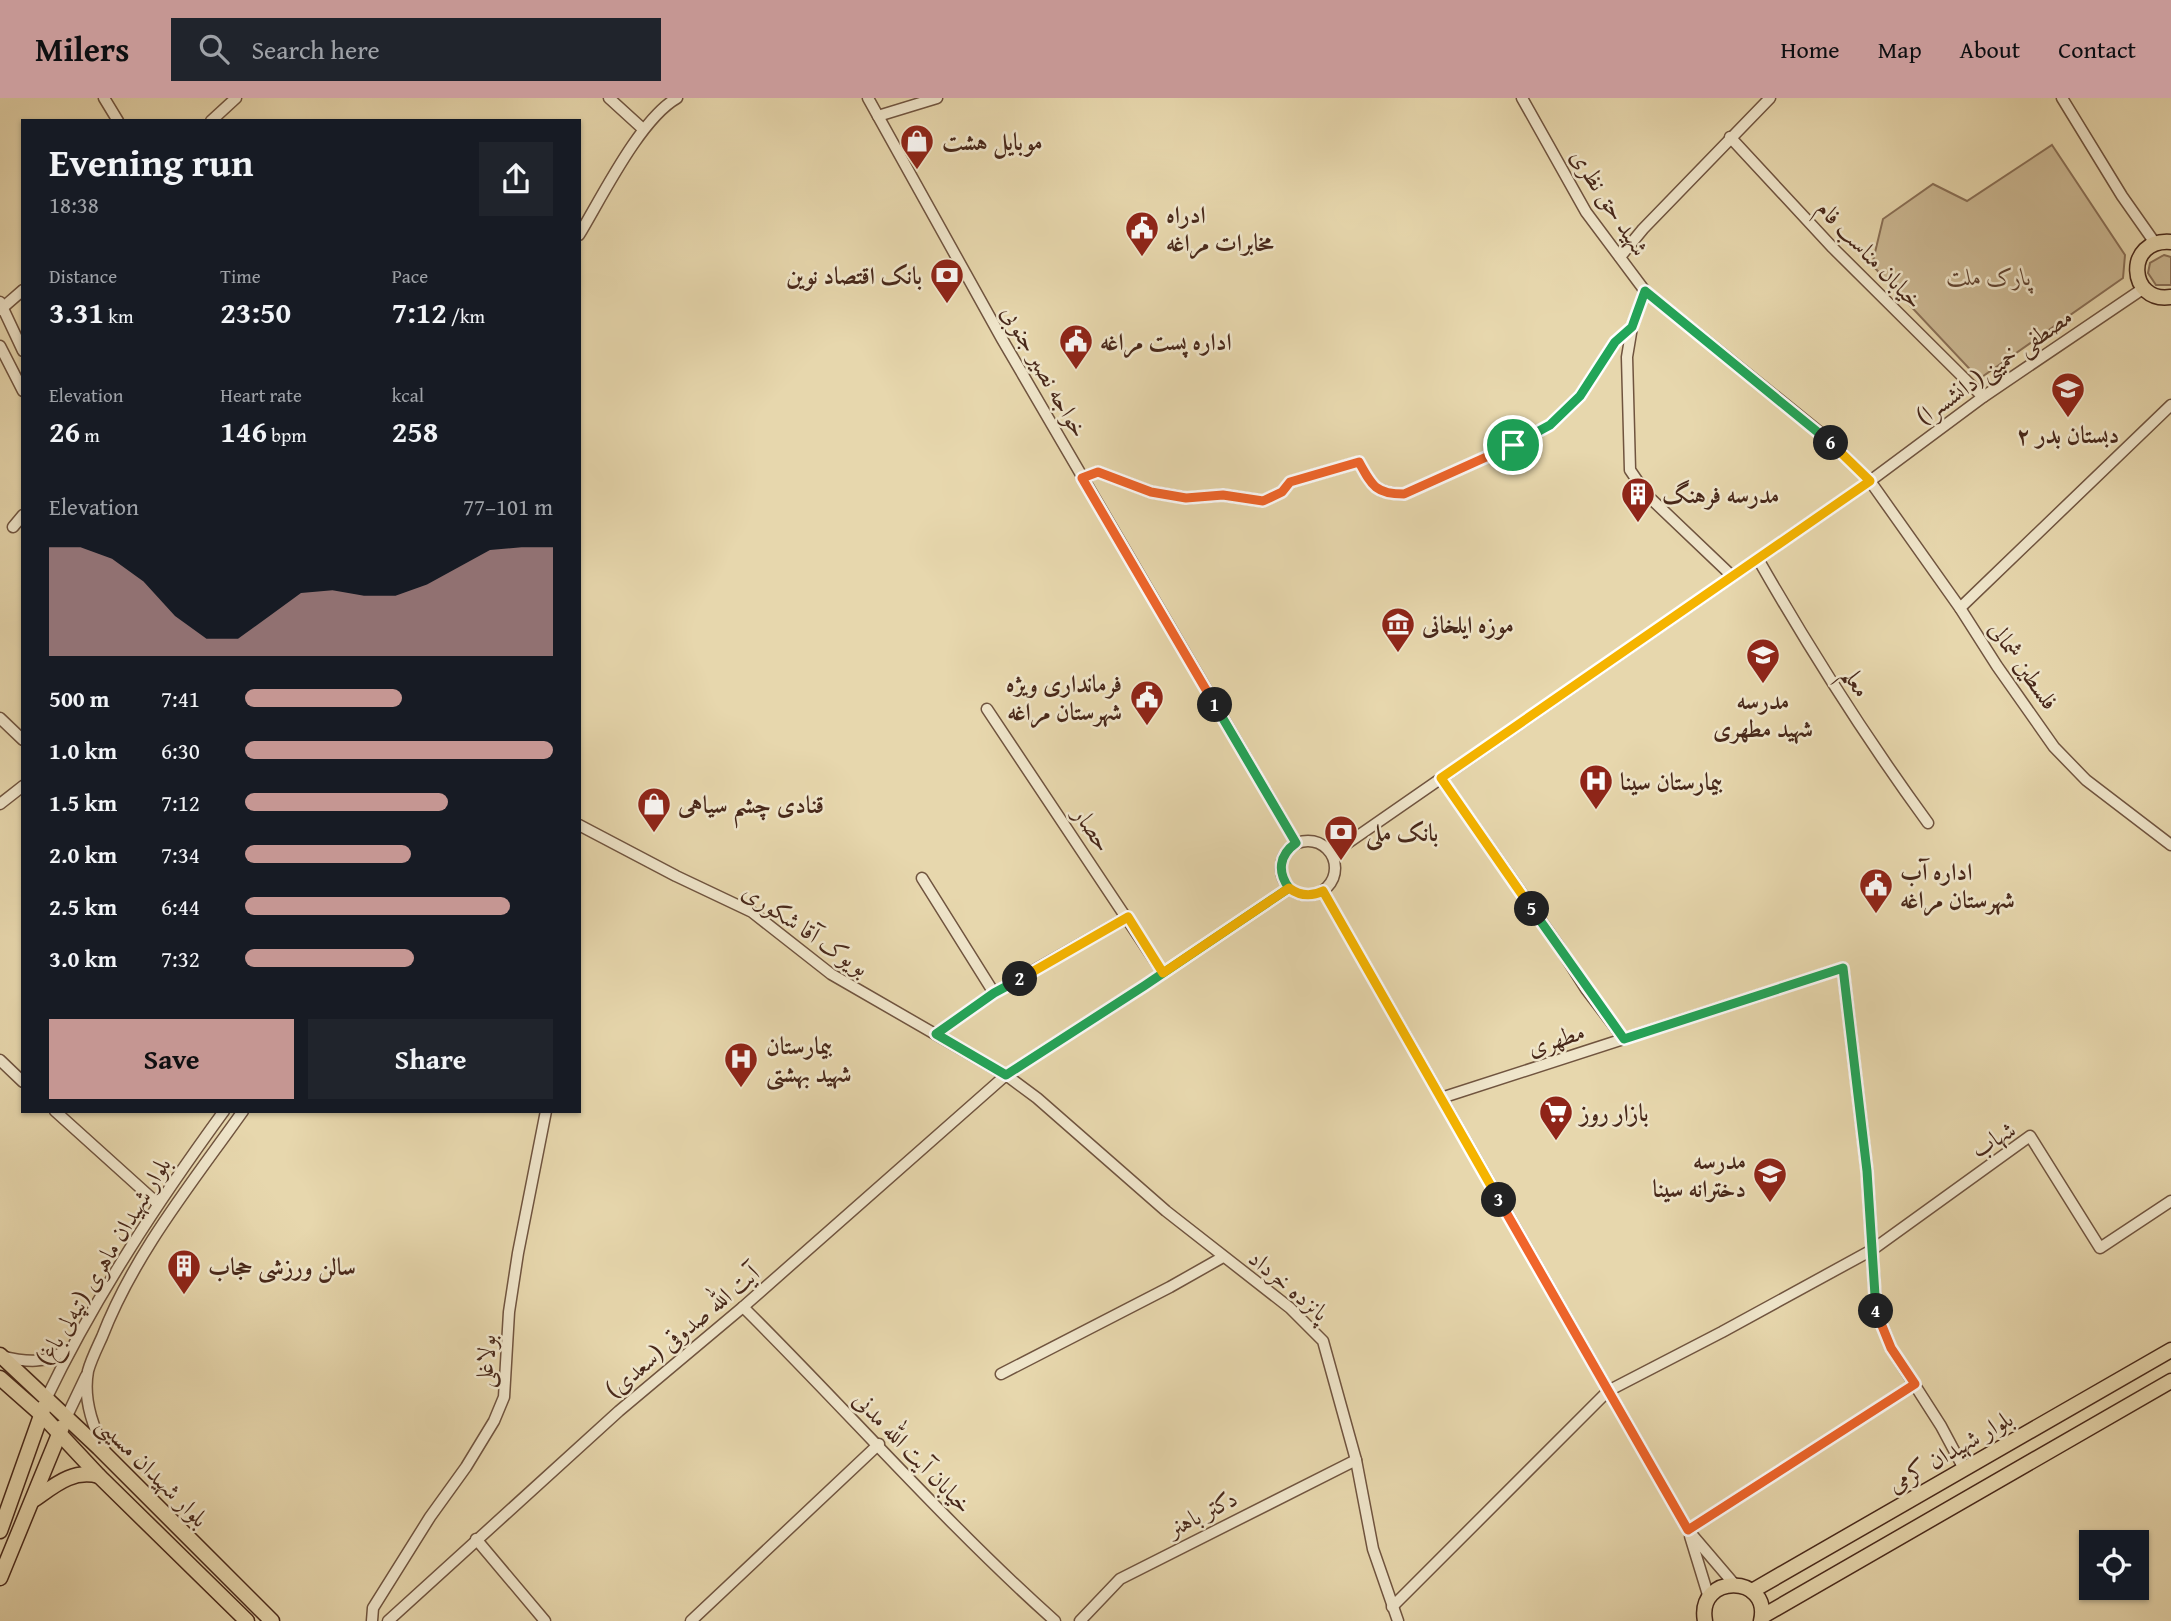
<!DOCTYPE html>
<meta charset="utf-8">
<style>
:root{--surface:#171b24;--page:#20242c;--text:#f1f3f6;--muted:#9ea1a6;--accent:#c59692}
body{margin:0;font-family:"Gentium Book Plus",Amiri,serif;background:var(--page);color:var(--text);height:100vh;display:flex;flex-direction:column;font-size:26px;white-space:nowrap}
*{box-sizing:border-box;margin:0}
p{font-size:23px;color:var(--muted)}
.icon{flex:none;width:38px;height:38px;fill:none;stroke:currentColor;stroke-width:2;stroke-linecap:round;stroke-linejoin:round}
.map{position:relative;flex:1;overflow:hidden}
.sheet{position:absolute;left:21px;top:21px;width:560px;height:994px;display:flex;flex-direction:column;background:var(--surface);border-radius:0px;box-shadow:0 2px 5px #0004}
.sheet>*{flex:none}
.buttons{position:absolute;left:2079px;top:1432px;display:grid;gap:14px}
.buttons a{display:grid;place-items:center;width:70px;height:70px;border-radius:0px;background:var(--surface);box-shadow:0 2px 5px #0004;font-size:35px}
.pin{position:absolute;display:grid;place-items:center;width:60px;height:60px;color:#fff;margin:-30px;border:4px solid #fff;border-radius:50%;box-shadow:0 2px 7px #0007}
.km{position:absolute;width:35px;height:35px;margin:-18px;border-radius:50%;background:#222;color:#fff;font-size:19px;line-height:35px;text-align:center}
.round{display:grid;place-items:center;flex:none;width:74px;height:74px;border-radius:0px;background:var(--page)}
.overview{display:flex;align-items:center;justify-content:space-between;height:119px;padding:0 28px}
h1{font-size:38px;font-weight:800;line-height:52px}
.metrics{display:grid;grid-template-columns:repeat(3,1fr);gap:10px;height:119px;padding:7px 28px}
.metrics div{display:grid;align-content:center}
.metrics b{font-size:30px;font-weight:800}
.metrics small{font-size:19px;font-weight:400}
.metrics p{font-size:19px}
.chart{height:196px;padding:14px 28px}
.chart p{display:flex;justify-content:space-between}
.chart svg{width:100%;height:126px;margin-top:7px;fill:var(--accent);opacity:.7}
.primary-button{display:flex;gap:14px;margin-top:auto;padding:14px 28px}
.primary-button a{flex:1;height:80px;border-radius:0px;background:var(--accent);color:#111;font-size:28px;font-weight:800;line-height:80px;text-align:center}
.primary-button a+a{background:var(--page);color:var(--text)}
ul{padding:0 28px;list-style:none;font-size:23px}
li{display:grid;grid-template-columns:112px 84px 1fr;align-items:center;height:52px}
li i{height:18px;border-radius:9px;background:var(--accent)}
header{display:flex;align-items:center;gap:42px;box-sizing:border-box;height:98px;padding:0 35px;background:var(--accent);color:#111}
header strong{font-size:33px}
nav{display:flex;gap:38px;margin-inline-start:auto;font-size:24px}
.search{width:490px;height:63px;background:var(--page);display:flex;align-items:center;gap:18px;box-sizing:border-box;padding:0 24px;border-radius:0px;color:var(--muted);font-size:26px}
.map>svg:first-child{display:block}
.green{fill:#ccb994;stroke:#8a7057;stroke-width:2}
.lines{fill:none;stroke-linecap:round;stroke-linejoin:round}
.minor-casing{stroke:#70543f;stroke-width:13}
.major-casing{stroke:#48281a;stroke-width:17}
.minor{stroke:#efe5ca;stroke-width:10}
.major{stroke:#e7d7ad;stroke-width:14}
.split-1-casing{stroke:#fff;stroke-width:14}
.split-2-casing{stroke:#fff;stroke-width:14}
.split-3-casing{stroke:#fff;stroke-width:14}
.split-4-casing{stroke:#fff;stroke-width:14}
.split-5-casing{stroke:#fff;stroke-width:14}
.split-6-casing{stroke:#fff;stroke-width:14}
.split-7-casing{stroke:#fff;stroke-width:14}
.split-1{stroke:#f0652b;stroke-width:9}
.split-2{stroke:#22a559;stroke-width:9}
.split-3{stroke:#f5b400;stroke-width:9}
.split-4{stroke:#f0652b;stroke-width:9}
.split-5{stroke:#22a559;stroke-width:9}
.split-6{stroke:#f5b400;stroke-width:9}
.split-7{stroke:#22a559;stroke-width:9}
.labels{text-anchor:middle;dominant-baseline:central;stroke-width:5;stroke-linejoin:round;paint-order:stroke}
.poi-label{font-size:24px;font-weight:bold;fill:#48281a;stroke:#efe5ca;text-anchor:start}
.street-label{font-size:24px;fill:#48281a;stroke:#efe5ca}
.park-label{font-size:24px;font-style:italic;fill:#624532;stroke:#efe5ca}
</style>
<header>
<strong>Milers</strong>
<div class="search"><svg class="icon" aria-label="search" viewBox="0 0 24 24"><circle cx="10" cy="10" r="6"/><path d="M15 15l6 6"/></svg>Search here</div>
<nav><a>Home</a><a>Map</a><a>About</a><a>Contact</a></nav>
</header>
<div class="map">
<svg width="2171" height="1523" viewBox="0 0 2171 1523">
<rect width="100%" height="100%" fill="#e7d7ad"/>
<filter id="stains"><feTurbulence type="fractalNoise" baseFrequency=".00286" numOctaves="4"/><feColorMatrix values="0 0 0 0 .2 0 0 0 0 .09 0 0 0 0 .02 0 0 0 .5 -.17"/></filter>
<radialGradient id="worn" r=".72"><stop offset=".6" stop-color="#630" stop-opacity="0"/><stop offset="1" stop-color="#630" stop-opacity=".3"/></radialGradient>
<g class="green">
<polygon points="2052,47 2125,157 2123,180 1979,281 1872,167 1883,121 1933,86 1967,103"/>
<polygon points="2164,157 2171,159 2171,187 2156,187 2148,175 2150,165"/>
</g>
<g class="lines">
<g class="minor-casing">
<g id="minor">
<polyline points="104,0 118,23"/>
<polyline points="609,0 643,31"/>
<polyline points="868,0 1002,241 1296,745"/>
<polyline points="1522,0 1586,114 1645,193 1827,340 1870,383 1960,510 1997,568 2054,649 2086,682 2171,747"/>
<polyline points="2062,0 2122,98 2155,145"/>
<polyline points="878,18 937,0"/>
<polyline points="211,23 236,0"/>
<polyline points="1730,39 1833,150 1983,299"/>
<path d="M579 137C602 99 640 21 677 0"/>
<polyline points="1620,159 1643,131 1770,0"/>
<polyline points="1645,193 1632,229 1627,259 1630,372 1647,397 1732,478"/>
<polyline points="0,204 23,253"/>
<polyline points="0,212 23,192"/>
<polyline points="0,248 23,293"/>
<path d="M1082 380 1098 374 1151 394 1187 400 1223 397 1263 403 1282 394 1290 384 1359 364C1372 388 1376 396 1404 396L1513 347 1550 327 1580 298 1615 244 1632 229"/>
<polyline points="13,429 23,417"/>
<path d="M1758 461C1810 552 1866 640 1928 725"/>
<polyline points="1960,510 2171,307"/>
<polyline points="987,611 1163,875"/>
<polyline points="0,620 23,642"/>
<polyline points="1441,680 1558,847 1586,891 1624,941"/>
<polyline points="0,706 23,688"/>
<polyline points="579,727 676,778 752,814 831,876 1006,977 1037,1000 1166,1113 1290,1210 1323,1243 1356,1362 1373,1451 1398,1523"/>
<circle cx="1308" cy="770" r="27"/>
<polyline points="1332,756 1870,383 1983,299 2144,190"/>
<polyline points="922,780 994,895"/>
<polyline points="1323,793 1688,1432 1735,1487"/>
<polyline points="936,936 994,895 1128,819"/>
<polyline points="0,962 23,984"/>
<polyline points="1441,1000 1843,870 1867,1073 1876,1212 1891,1250 1941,1328 1964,1371"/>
<polyline points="55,1013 157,1105"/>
<path d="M743 1209C848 1313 945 1425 1055 1523"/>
<path d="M1 1258C25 1264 48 1267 68 1250"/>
<polyline points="1001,1276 1170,1189 1223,1159"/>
<path d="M46 1301C95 1199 157 1105 224 1013"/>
<polyline points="66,1320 86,1278"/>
<path d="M104 1350C92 1327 83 1300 88 1273 91 1262 97 1250 102 1239 134 1156 192 1085 243 1013"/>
<polyline points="1688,1432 1915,1286"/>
<polyline points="1690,1438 1709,1500"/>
<polyline points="476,1441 545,1523"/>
<polyline points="1392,1509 1608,1293 1722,1234 1872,1152 2030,1038 2100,1150 2171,1103"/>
<polyline points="372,1523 373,1510 430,1419 466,1369 494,1323 504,1299 509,1214 518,1155 546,1013"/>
<polyline points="388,1523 619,1313 743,1209 1006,977 1144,888 1289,790"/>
<polyline points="691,1523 879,1346"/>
<polyline points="1080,1523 1120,1481 1356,1362"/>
</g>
</g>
<g class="major-casing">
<g id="major">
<path d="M2171 144C2124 140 2128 206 2171 199"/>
<polyline points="0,1257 99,1350 272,1523"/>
<polyline points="0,1280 42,1317 99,1378 247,1523"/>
<path d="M35 1401C55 1387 73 1371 99 1378"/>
<polyline points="0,1433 44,1309"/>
<polyline points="0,1480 62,1329"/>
<polyline points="1752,1493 2171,1252"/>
<polyline points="1763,1518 2171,1283"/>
<path d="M1705 1523C1696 1475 1772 1476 1761 1523"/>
</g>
</g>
<use href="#minor" class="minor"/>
<use href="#major" class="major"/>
</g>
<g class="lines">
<g class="split-1-casing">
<path id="split-1" d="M1215 607 1082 380 1098 374 1151 394 1186 400 1223 397 1263 403 1282 394 1290 384 1359 364C1372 388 1376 396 1404 396L1513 347"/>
</g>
<g class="split-2-casing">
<path id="split-2" d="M1020 881 994 895 936 936 1006 977 1144 888 1289 790C1277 774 1279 757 1296 745L1215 607"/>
</g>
<g class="split-3-casing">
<path id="split-3" d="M1020 881 1128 819 1163 875 1289 790C1300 798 1311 799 1323 793L1499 1102"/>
</g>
<g class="split-4-casing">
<polyline id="split-4" points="1499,1102 1688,1432 1915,1286 1891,1250 1876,1213"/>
</g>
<g class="split-5-casing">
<polyline id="split-5" points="1532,811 1624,941 1843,870 1867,1073 1876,1213"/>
</g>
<g class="split-6-casing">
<polyline id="split-6" points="1532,811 1441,680 1870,383 1831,345"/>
</g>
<g class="split-7-casing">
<polyline id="split-7" points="1513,347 1550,327 1580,298 1615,244 1632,229 1645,193 1831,345"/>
</g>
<use href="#split-1" class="split-1"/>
<use href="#split-2" class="split-2"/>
<use href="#split-3" class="split-3"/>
<use href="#split-4" class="split-4"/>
<use href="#split-5" class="split-5"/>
<use href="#split-6" class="split-6"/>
<use href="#split-7" class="split-7"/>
</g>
<defs>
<g id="shop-pin" transform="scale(1.75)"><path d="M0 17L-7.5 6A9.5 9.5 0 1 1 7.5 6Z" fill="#8f2418" stroke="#efe5ca"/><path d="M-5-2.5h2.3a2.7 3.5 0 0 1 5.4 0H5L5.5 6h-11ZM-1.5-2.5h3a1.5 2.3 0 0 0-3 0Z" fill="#fff"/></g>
<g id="civic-pin" transform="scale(1.75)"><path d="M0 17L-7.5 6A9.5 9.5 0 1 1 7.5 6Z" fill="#8f2418" stroke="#efe5ca"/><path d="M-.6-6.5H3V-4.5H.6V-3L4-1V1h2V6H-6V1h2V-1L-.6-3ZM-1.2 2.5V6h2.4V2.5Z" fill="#fff"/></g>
<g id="bank-pin" transform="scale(1.75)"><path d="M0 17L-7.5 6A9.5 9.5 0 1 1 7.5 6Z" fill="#8f2418" stroke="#efe5ca"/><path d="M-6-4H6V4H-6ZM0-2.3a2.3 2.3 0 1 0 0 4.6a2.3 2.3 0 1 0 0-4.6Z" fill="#fff"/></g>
<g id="school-pin" transform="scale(1.75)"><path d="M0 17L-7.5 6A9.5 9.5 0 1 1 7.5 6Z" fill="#8f2418" stroke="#efe5ca"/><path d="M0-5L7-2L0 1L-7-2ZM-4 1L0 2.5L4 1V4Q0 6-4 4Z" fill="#fff"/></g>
<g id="building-pin" transform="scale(1.75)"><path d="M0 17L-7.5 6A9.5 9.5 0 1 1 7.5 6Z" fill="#8f2418" stroke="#efe5ca"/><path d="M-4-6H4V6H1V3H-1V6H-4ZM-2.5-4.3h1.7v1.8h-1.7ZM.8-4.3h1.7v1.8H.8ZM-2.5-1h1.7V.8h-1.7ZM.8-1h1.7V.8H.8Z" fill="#fff"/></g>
<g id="museum-pin" transform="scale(1.75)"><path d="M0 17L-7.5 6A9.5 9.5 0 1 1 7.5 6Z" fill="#8f2418" stroke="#efe5ca"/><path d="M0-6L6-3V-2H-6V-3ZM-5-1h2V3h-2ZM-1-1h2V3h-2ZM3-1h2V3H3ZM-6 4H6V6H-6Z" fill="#fff"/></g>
<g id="hospital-pin" transform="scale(1.75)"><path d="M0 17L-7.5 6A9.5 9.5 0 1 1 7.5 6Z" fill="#8f2418" stroke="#efe5ca"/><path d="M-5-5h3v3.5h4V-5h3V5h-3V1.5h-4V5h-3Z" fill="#fff"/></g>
<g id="supermarket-pin" transform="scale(1.75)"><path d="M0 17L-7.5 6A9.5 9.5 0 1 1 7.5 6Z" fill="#8f2418" stroke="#efe5ca"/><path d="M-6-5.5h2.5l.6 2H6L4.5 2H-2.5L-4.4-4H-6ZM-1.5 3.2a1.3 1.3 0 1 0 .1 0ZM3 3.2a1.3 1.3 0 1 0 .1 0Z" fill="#fff"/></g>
</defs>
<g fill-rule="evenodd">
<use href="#shop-pin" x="917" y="43"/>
<use href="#civic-pin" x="1142" y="130"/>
<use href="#bank-pin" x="947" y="177"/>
<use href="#civic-pin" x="1076" y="243"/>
<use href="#school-pin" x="2068" y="291"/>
<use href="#building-pin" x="1638" y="396"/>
<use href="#museum-pin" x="1398" y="526"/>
<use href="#school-pin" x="1763" y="557"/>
<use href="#civic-pin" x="1147" y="599"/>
<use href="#hospital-pin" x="1596" y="683"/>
<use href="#shop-pin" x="654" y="706"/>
<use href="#bank-pin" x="1341" y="734"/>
<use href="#civic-pin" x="1876" y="787"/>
<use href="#hospital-pin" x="741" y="961"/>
<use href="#supermarket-pin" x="1556" y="1014"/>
<use href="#school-pin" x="1770" y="1076"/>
<use href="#building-pin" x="184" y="1168"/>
</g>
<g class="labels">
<g class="poi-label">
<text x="942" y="43">موبایل هشت</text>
<text x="1166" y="116">ادراه<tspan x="1166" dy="28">مخابرات مراغه</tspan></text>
<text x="922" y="177" text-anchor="end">بانک اقتصاد نوین</text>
<text x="1100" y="243">اداره پست مراغه</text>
<text x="2068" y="336" text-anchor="middle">دبستان بدر ۲</text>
<text x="1662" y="396">مدرسه فرهنگ</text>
<text x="1422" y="526">موزه ایلخانی</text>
<text x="1122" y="585" text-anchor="end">فرمانداری ویژه<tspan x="1122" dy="28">شهرستان مراغه</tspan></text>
<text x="1763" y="602" text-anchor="middle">مدرسه<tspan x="1763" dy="28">شهید مطهری</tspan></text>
<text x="1620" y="683">بیمارستان سینا</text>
<text x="678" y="706">قنادی چشم سیاهی</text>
<text x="1366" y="734">بانک ملی</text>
<text x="1900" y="773">اداره آب<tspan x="1900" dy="28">شهرستان مراغه</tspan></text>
<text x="766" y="947">بیمارستان<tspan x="766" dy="28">شهید بهشتی</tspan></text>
<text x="1580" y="1014">بازار روز</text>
<text x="1746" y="1062" text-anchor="end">مدرسه<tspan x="1746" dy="28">دخترانه سینا</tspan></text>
<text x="208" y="1168">سالن ورزشی حجاب</text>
</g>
<g class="street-label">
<text transform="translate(1610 104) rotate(57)">شهید حق نظری</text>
<text transform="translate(1870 156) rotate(46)">خیابان مناسب فام</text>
<text transform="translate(1994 268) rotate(-35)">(دانشسرا)مصطفی خمینی</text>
<text transform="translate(1045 273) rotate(60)">خواجه نصیر جنوبی</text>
<text transform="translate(2024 567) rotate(55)">فلسطین شمالی</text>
<text transform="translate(1857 584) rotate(58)">معلم</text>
<text transform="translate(1093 731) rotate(56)">حصار</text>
<text transform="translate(806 831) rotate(34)">بویوک آقا شکوری</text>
<text transform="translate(1556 941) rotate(-18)">مطهری</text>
<text transform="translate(1993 1041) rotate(-32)">شهاب</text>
<text transform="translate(103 1163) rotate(-59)">بلوار شهیدان ماهری (تپه‌لی باغ)</text>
<text transform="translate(1289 1187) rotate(40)">پانزده خرداد</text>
<text transform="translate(682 1233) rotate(-40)">آیت الله صدوقی (سعدی)</text>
<text transform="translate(485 1263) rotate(-86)">بولاغلی</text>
<text transform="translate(1950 1353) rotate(-30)">بلوار شهیدان کرمی</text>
<text transform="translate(913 1354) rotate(46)">خیابان آیت الله مدنی</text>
<text transform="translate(153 1373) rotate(45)">بلوار شهیدان مسیبی</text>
<text transform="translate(1202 1415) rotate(-27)">دکتر باهنر</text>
</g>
<g class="park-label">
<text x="1989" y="178">پارک ملت</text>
</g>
</g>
<rect width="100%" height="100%" filter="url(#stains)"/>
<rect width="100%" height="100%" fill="url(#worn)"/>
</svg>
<div class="buttons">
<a><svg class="icon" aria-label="locate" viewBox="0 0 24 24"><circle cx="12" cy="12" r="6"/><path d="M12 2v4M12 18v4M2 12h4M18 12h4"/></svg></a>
</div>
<div class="pin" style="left:1513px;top:347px;background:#1e9e55"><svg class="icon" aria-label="arrive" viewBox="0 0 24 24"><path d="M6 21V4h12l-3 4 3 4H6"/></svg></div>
<b class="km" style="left:1215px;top:607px">1</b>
<b class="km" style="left:1020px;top:881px">2</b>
<b class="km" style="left:1499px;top:1102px">3</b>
<b class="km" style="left:1876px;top:1213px">4</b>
<b class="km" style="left:1532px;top:811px">5</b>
<b class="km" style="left:1831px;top:345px">6</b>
<section class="sheet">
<div class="overview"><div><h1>Evening run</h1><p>18:38</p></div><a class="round"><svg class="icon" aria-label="share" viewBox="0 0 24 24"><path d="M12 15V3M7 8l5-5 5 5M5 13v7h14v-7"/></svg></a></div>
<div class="metrics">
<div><p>Distance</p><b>3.31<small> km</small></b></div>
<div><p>Time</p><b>23:50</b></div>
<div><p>Pace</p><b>7:12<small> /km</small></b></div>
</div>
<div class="metrics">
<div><p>Elevation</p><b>26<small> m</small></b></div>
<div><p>Heart rate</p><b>146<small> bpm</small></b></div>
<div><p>kcal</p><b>258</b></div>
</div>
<div class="chart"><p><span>Elevation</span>77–101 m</p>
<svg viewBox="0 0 160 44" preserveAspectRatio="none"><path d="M0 44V6L10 6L20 10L30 18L40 30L50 38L60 38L70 30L80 22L90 21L100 23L110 23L120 19L130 13L140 7L150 6L160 6V44z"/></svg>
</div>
<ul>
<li><b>500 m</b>7:41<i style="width:51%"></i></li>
<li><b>1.0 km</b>6:30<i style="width:100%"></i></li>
<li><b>1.5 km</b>7:12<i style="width:66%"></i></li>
<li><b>2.0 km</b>7:34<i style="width:54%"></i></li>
<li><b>2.5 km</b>6:44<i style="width:86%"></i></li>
<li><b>3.0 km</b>7:32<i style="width:55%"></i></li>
</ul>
<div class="primary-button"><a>Save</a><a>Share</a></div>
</section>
</div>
